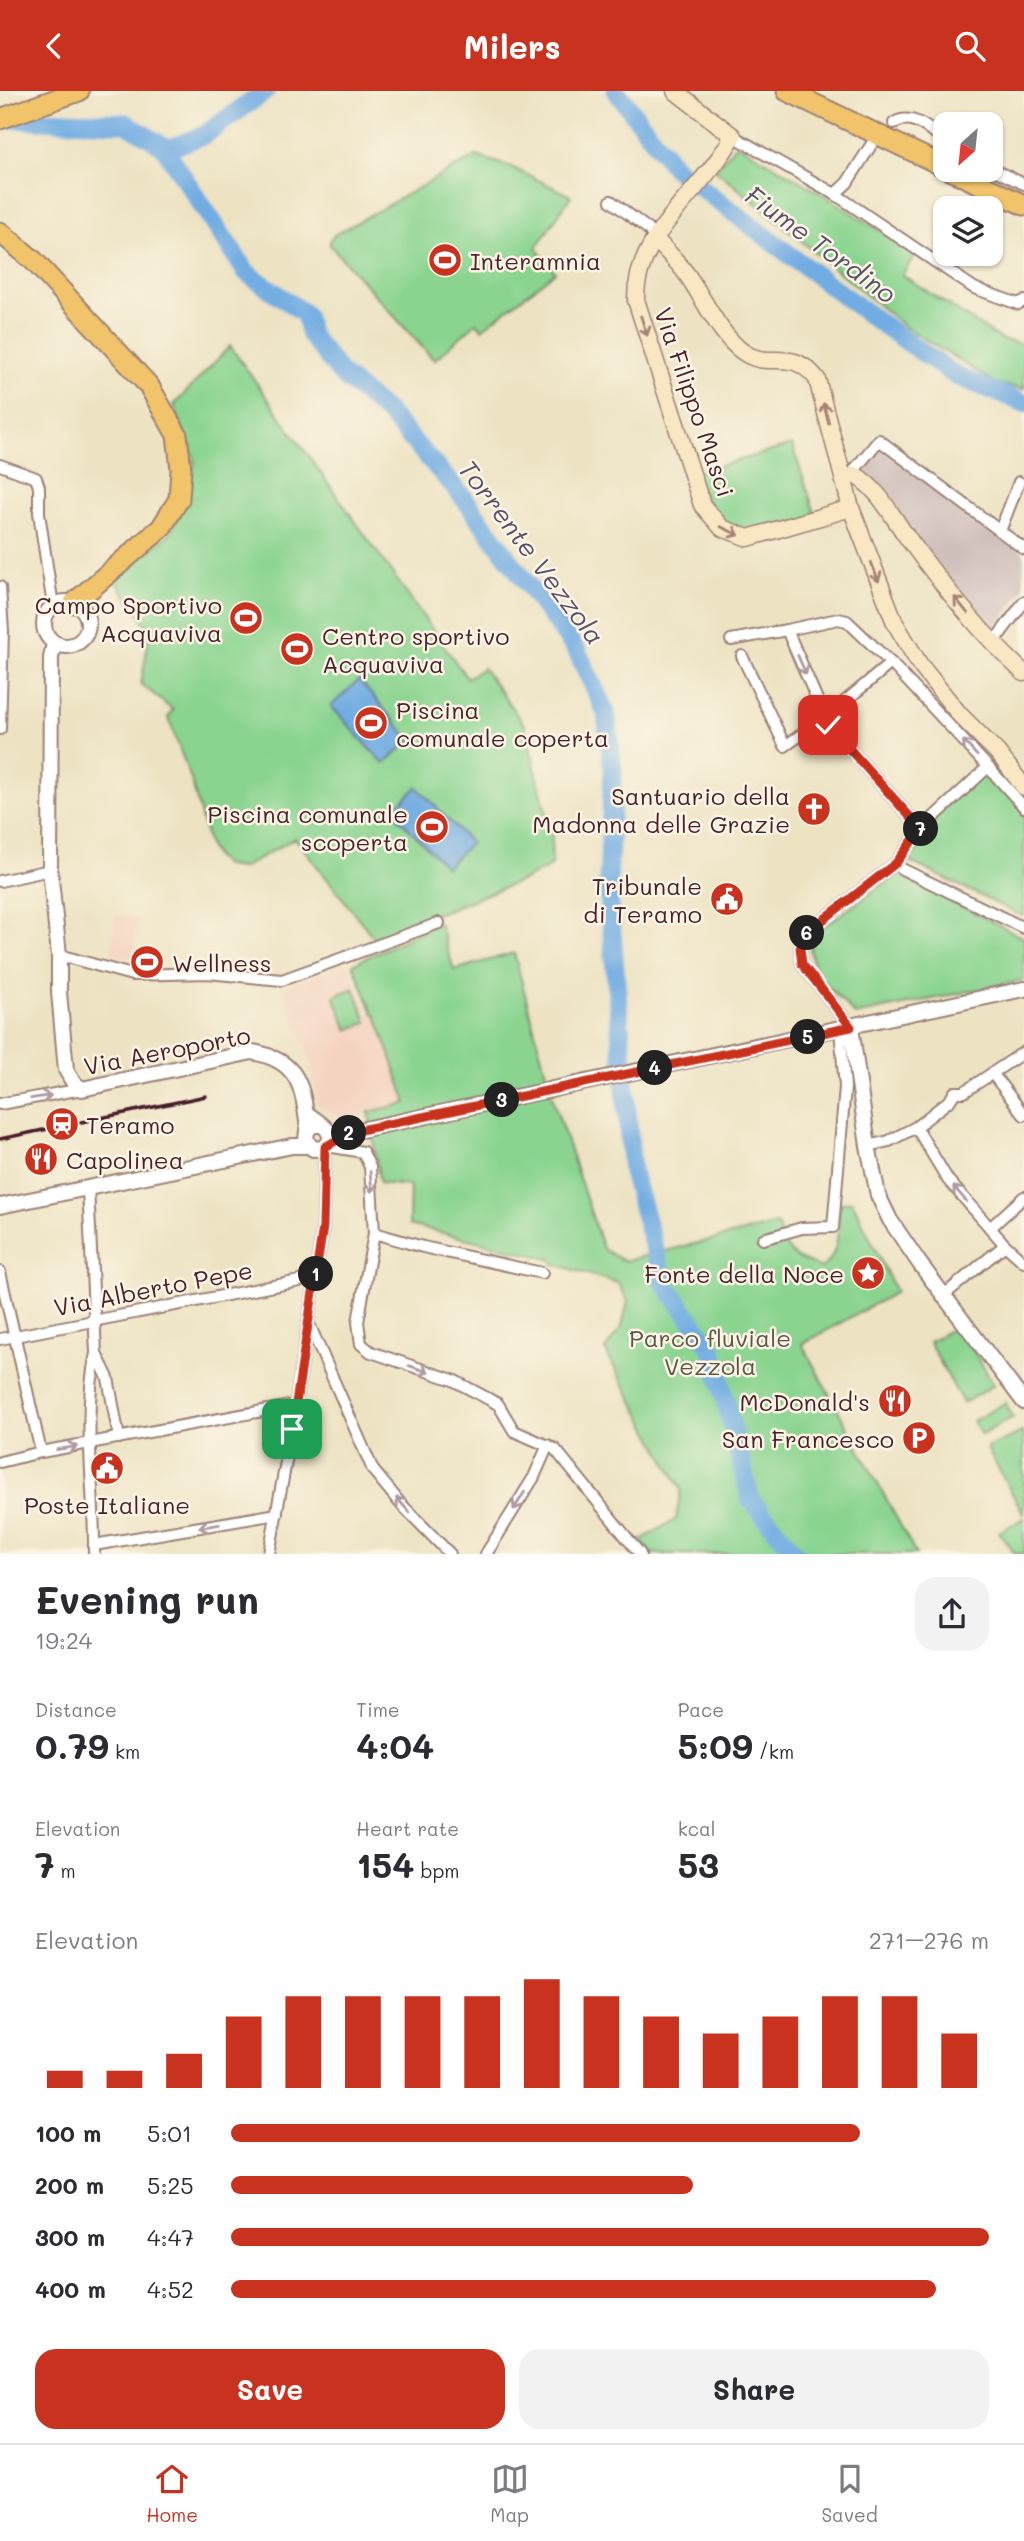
<!DOCTYPE html>
<meta charset="utf-8">
<style>
:root{--surface:#fff;--page:#f2f2f3;--text:#2b2b33;--muted:#7c7c81;--line:#e1e1e2;--accent:#c8321e}
body{margin:0;font-family:Mali,sans-serif;background:var(--page);color:var(--text);height:100vh;display:flex;flex-direction:column;font-size:26px;white-space:nowrap}
*{box-sizing:border-box;margin:0}
p{font-size:23px;color:var(--muted)}
.icon{flex:none;width:38px;height:38px;fill:none;stroke:currentColor;stroke-width:2;stroke-linecap:round;stroke-linejoin:round}
.map{position:relative;height:1463px;overflow:hidden}
.details{display:flex;flex-direction:column;background:var(--surface);flex:1}
.details>*{flex:none}
.needle{width:46px;rotate:207deg}
.fabs{position:absolute;left:933px;top:21px;display:grid;gap:14px}
.fabs a{display:grid;place-items:center;width:70px;height:70px;border-radius:14px;background:var(--surface);box-shadow:0 2px 5px #0004;font-size:35px}
.pin{position:absolute;display:grid;place-items:center;width:60px;height:60px;color:#fff;margin:-30px;border-radius:14px;box-shadow:0 4px 10px #0006}
.km{position:absolute;width:35px;height:35px;margin:-18px;border-radius:50%;background:#222;color:#fff;font-size:19px;line-height:35px;text-align:center}
.round{display:grid;place-items:center;flex:none;width:74px;height:74px;border-radius:21px;background:var(--page)}
.summary{display:flex;align-items:center;justify-content:space-between;height:119px;padding:0 35px}
h1{font-size:38px;font-weight:700;line-height:52px}
.figures{display:grid;grid-template-columns:repeat(3,1fr);gap:10px;height:119px;padding:7px 35px}
.figures div{display:grid;align-content:center}
.figures b{font-size:35px;font-weight:700}
.figures small{font-size:19px;font-weight:400}
.figures p{font-size:19px}
.chart{height:196px;padding:14px 35px}
.chart p{display:flex;justify-content:space-between}
.chart svg{width:100%;height:126px;margin-top:7px;stroke:var(--accent);stroke-width:6}
.action{display:flex;gap:14px;margin-top:auto;padding:14px 35px}
.action a{flex:1;height:80px;border-radius:21px;background:var(--accent);color:#fff;font-size:28px;font-weight:700;line-height:80px;text-align:center}
.action a+a{background:var(--page);color:var(--text)}
ul{padding:0 35px;list-style:none;font-size:23px}
li{display:grid;grid-template-columns:112px 84px 1fr;align-items:center;height:52px}
li i{height:18px;border-radius:9px;background:var(--accent)}
header{display:flex;justify-content:space-between;align-items:center;height:91px;padding:0 35px;background:var(--accent);color:#fff;font-size:32px;font-weight:700}
.dock{display:flex;justify-content:space-around;align-items:center;height:98px;border-top:2px solid var(--line);background:var(--surface);font-size:19px;color:var(--muted)}
.dock a{display:grid;justify-items:center;gap:4px}
.dock .on{color:var(--accent)}
.map>svg:first-child{display:block}
.built{fill:#f4d3c0}
.industrial{fill:#d0c0bc}
.green{fill:#8ad490;stroke:#6a7a5e;stroke-width:2}
.water{fill:#71ace2;stroke:#5e6686;stroke-width:2}
.lines{fill:none;stroke-linecap:round;stroke-linejoin:round}
.river{stroke:#71ace2;stroke-width:19}
.minor-casing{stroke:#9c8177;stroke-width:14}
.tertiary-casing{stroke:#9c8177;stroke-width:18}
.secondary-casing{stroke:#9c8177;stroke-width:19}
.trunk-casing{stroke:#9c8177;stroke-width:23}
.minor{stroke:#fff;stroke-width:10}
.tertiary{stroke:#fff;stroke-width:14}
.secondary{stroke:#f9e7c3;stroke-width:16}
.trunk{stroke:#f1c36a;stroke-width:19}
.rail{stroke:#4a1f2b;stroke-width:3.5}
.oneway{stroke:#a28377}
.oneway2{stroke:#ae9aa0}
.route-casing{stroke:#fff;stroke-width:14}
.route{stroke:#c8321e;stroke-width:9}
.labels{text-anchor:middle;dominant-baseline:central;stroke-width:5;stroke-linejoin:round;paint-order:stroke}
.poi-label{font-size:24px;fill:#4a1f2b;stroke:#fcf5e5;text-anchor:end}
.street-label{font-size:24px;fill:#4a1f2b;stroke:#fcf5e5}
.park-label{font-size:24px;fill:#5d5549;stroke:#fcf5e5}
.water-label{font-size:26px;font-style:italic;fill:#58506b;stroke:#fcf5e5}
</style>
<header><svg class="icon" aria-label="back" viewBox="0 0 24 24"><path d="M15 5l-7 7 7 7"/></svg>Milers<svg class="icon" aria-label="search" viewBox="0 0 24 24"><circle cx="10" cy="10" r="6"/><path d="M15 15l6 6"/></svg></header>
<div class="map">
<svg width="1024" height="1463" viewBox="0 0 1024 1463">
<rect width="100%" height="100%" fill="#fcf5e5"/>
<filter id="ink" filterUnits="userSpaceOnUse"><feTurbulence type="fractalNoise" baseFrequency=".0143" numOctaves="2"/><feDisplacementMap in="SourceGraphic" scale="14" xChannelSelector="R" yChannelSelector="G"/><feConvolveMatrix kernelMatrix="1 2 1 2 8 2 1 2 1" color-interpolation-filters="sRGB"/></filter>
<filter id="wash" filterUnits="userSpaceOnUse"><feTurbulence type="fractalNoise" baseFrequency=".00686" numOctaves="4" result="noise"/><feDisplacementMap in="SourceGraphic" scale="28" xChannelSelector="R" yChannelSelector="G"/><feGaussianBlur stdDeviation="1.57" result="paint"/><feColorMatrix in="noise" values="0 0 0 0 0 0 0 0 0 0 0 0 0 0 0 0 0 1.4 0 .05"/><feComposite in="paint" operator="in"/></filter>
<g filter="url(#wash)">
<rect width="100%" height="100%" fill="#ede3c3"/>
<g class="built">
<polygon points="115,824 138,828 132,866 111,863"/>
<polygon points="347,873 370,926 376,924 407,1012 343,1028 317,1012 312,975 283,895"/>
</g>
<polygon class="industrial" points="878,353 1024,462 1024,497 993,541 953,496 862,375"/>
<g class="green">
<polygon points="739,54 826,105 916,163 902,184 1002,249 1024,253 1024,298 997,293 905,236 716,79 734,55"/>
<polygon points="476,65 509,75 571,105 536,157 555,181 482,238 476,232 434,269 330,154 330,149 334,144"/>
<polygon points="230,255 467,587 483,577 525,635 552,746 551,775 526,788 374,847 295,747 242,777 226,775 216,767 209,755 191,688 168,626 173,619 141,593 150,540 116,490 170,442 186,411 195,369 174,314"/>
<polygon points="792,354 817,428 748,447 722,437 692,383"/>
<polygon points="988,676 1024,716 1024,826 909,770 931,738 926,733"/>
<polygon points="898,783 1024,847 1024,889 855,924 815,881 810,858 819,839"/>
<path d="M439 832 454 879 514 862 554 1012 603 1158 624 1170 777 1133C788 1164 790 1165 821 1177 841 1166 838 1132 840 1112L852 1110 896 1201 802 1253 916 1463H651L641 1449 676 1428 681 1398 605 1259 622 1235 628 1210 618 1192 554 1173 551 1168 409 1134 410 1095 380 1092 369 1021 407 1012 376 924 373 922 353 873Z"/>
<polygon points="354,897 367,931 348,939 334,905"/>
<polygon points="958,1234 994,1294 963,1312 929,1251"/>
<polygon points="1005,1312 1013,1326 981,1344 973,1330"/>
<polygon points="1022,1341 1024,1345 1024,1424 987,1357"/>
<polygon points="1024,1427 1024,1463 1015,1463 999,1441"/>
</g>
<g class="water">
<polygon points="359,589 411,649 384,673 331,615"/>
<polygon points="417,696 471,752 446,776 392,720"/>
</g>
<g class="lines">
<g class="river">
<polyline points="616,0 675,77 873,227 956,285 1024,312"/>
<polyline points="3,28 126,32 163,55 170,57 204,44 266,0"/>
<polyline points="163,55 246,181 305,223 310,244 342,284 388,322 463,406 577,560 606,622 613,679 608,794 632,1081 664,1191 712,1258 751,1409 796,1463"/>
</g>
</g>
</g>
<g filter="url(#ink)">
<g class="lines">
<g class="minor-casing">
<g id="minor">
<path d="M894 32C913 21 929 39 945 49"/>
<polyline points="733,45 835,103 974,197 1018,213 1024,210"/>
<polyline points="990,77 1024,93"/>
<polyline points="835,103 847,92 873,51"/>
<polyline points="611,110 648,138 655,148"/>
<polyline points="0,374 36,387 39,396 39,422 53,515"/>
<polyline points="855,384 855,378 879,349 1024,458"/>
<polyline points="1000,440 1019,391"/>
<polyline points="0,496 3,540 0,638"/>
<polyline points="731,549 787,539"/>
<polyline points="993,552 1024,511"/>
<polyline points="742,565 785,655 825,627 891,572"/>
<polyline points="988,676 1024,716"/>
<polyline points="896,772 902,778 1024,837"/>
<polyline points="0,790 50,779"/>
<polyline points="59,864 132,884 207,882 282,889 439,832"/>
<polyline points="851,936 802,873 800,857 809,840 896,772 921,738 988,676 891,572 847,530 838,528 787,539 828,634 921,738"/>
<polyline points="992,982 1024,1024"/>
<polyline points="0,1013 82,998"/>
<polyline points="916,1036 948,1089 1005,1154 1024,1171"/>
<polyline points="327,1055 363,1061 370,1076 374,1142 358,1231 361,1253 371,1261 453,1289 498,1313 514,1340 555,1358 640,1463"/>
<polyline points="868,1055 889,1050 916,1036 950,1009 955,1001 964,1001 1024,961"/>
<path d="M88 1097 96 1262C82 1326 95 1398 94 1463"/>
<polyline points="990,1137 1024,1106"/>
<polyline points="374,1142 423,1156 542,1182"/>
<polyline points="763,1148 802,1137 833,1136 845,996 840,938"/>
<polyline points="0,1181 41,1361"/>
<polyline points="944,1204 1005,1154"/>
<polyline points="309,1233 373,1379 400,1412 450,1463"/>
<polyline points="0,1248 315,1187"/>
<polyline points="96,1262 108,1287 119,1347"/>
<polyline points="0,1371 41,1361 295,1314"/>
<polyline points="94,1454 277,1423"/>
<polyline points="269,1463 292,1338 323,1136 325,1056"/>
<polyline points="486,1463 534,1386 548,1354"/>
</g>
</g>
<g class="tertiary-casing">
<g id="tertiary">
<circle cx="66" cy="533" r="22"/>
<path d="M54 552 51 567 50 779 59 864V901L66 979 73 991 82 998 252 961C300 969 303 997 308 1039"/>
<polyline points="851,936 868,1055 878,1104 890,1129 920,1173 1024,1311"/>
<path d="M306 1022C318 1031 341 1042 324 1057L313 1058 306 1049 307 1040 313 1034H322"/>
<polyline points="329,1052 351,1041 1024,898"/>
<polyline points="0,1115 292,1055 308,1055"/>
</g>
</g>
<g class="secondary-casing">
<g id="secondary">
<path d="M675 0 733 45C704 100 635 142 636 209L702 414 722 437 748 447 851 417"/>
<path d="M655 148C666 159 676 169 685 181 703 205 719 244 743 261 770 280 790 254 817 288L851 417 895 532 920 574 960 624 998 662 1024 696"/>
<path d="M844 388 855 384C879 398 891 424 907 446 942 494 980 542 1024 582"/>
</g>
</g>
<g class="trunk-casing">
<g id="trunk">
<polyline points="787,0 945,76"/>
<polyline points="0,28 79,0"/>
<polyline points="950,79 1024,114"/>
<polyline points="0,141 34,170 149,295 177,344 181,378 179,408 161,437 74,512"/>
</g>
</g>
<use href="#minor" class="minor"/>
<use href="#tertiary" class="tertiary"/>
<use href="#secondary" class="secondary"/>
<use href="#trunk" class="trunk"/>
<polyline class="rail" points="0,1048 206,1005"/>
</g>
<defs><path id="oneway-shaft" d="M-6 0H5M1.5-3L5.5 0L1.5 3" fill="none" stroke-width="1.6" stroke-linecap="round" stroke-linejoin="round" transform="scale(1.75)"/></defs>
<g class="oneway">
<use href="#oneway-shaft" transform="translate(644 235) rotate(72)"/>
<use href="#oneway-shaft" transform="translate(826 322) rotate(-105)"/>
<use href="#oneway-shaft" transform="translate(730 440) rotate(26)"/>
<use href="#oneway-shaft" transform="translate(875 481) rotate(69)"/>
<use href="#oneway-shaft" transform="translate(961 514) rotate(-129)"/>
</g>
<g class="oneway2">
<use href="#oneway-shaft" transform="translate(802 574) rotate(66)"/>
<use href="#oneway-shaft" transform="translate(970 657) rotate(-133)"/>
<use href="#oneway-shaft" transform="translate(41 1006) rotate(-9)"/>
<use href="#oneway-shaft" transform="translate(371 1091) rotate(85)"/>
<use href="#oneway-shaft" transform="translate(960 1103) rotate(-131)"/>
<use href="#oneway-shaft" transform="translate(419 1278) rotate(19)"/>
<use href="#oneway-shaft" transform="translate(67 1357) rotate(-9)"/>
<use href="#oneway-shaft" transform="translate(519 1410) rotate(122)"/>
<use href="#oneway-shaft" transform="translate(403 1414) rotate(-132)"/>
<use href="#oneway-shaft" transform="translate(209 1435) rotate(171)"/>
</g>
</g>
<g class="lines" filter="url(#ink)">
<g class="route-casing">
<polyline id="route" points="292,1338 323,1136 325,1056 351,1041 851,936 802,873 800,857 809,840 896,772 921,738 828,634"/>
</g>
<use href="#route" class="route"/>
</g>
<defs>
<g id="stadium-disc" transform="scale(1.75)"><circle r="9.5" fill="#c8321e" stroke="#fcf5e5"/><path d="M0-5a6.5 5 0 1 0 0 10a6.5 5 0 1 0 0-10ZM-3.5-1.8h7v3.6h-7Z" fill="#fff"/></g>
<g id="church-disc" transform="scale(1.75)"><circle r="9.5" fill="#c8321e" stroke="#fcf5e5"/><path d="M-1.2-6h2.4v3.5h3.3v2.4h-3.3V6h-2.4V-.1h-3.3v-2.4h3.3Z" fill="#fff"/></g>
<g id="civic-disc" transform="scale(1.75)"><circle r="9.5" fill="#c8321e" stroke="#fcf5e5"/><path d="M-.6-6.5H3V-4.5H.6V-3L4-1V1h2V6H-6V1h2V-1L-.6-3ZM-1.2 2.5V6h2.4V2.5Z" fill="#fff"/></g>
<g id="station-disc" transform="scale(1.75)"><circle r="9.5" fill="#c8321e" stroke="#fcf5e5"/><path d="M-3-6H3Q5-6 5-4V2Q5 4 3 4L4.5 6H3L1.5 4h-3L-3 6H-4.5L-3 4Q-5 4-5 2V-4Q-5-6-3-6ZM-3.5-4v3h7v-3ZM-3.5 1v1.5H-2V1ZM2 1v1.5H3.5V1Z" fill="#fff"/></g>
<g id="restaurant-disc" transform="scale(1.75)"><circle r="9.5" fill="#c8321e" stroke="#fcf5e5"/><path d="M-5-6h1v4h1v-4h1v4h1v-4h1v5L-1.5 .5V6h-2V.5L-5-1ZM5-6V6H3V1.5H1.5Q1.5-4 5-6Z" fill="#fff"/></g>
<g id="sight-disc" transform="scale(1.75)"><circle r="9.5" fill="#c8321e" stroke="#fcf5e5"/><path d="M0-6L1.8-2.2L6-1.7L2.9 1.2L3.7 5.4L0 3.3L-3.7 5.4L-2.9 1.2L-6-1.7L-1.8-2.2Z" fill="#fff"/></g>
<g id="parking-disc" transform="scale(1.75)"><circle r="9.5" fill="#c8321e" stroke="#fcf5e5"/><path d="M-3.5-5.5H1a3.5 3.5 0 0 1 0 7H-1V5.5H-3.5ZM-1-3.4V-.6H.8a1.4 1.4 0 0 0 0-2.8Z" fill="#fff"/></g>
</defs>
<g fill-rule="evenodd">
<use href="#stadium-disc" x="445" y="169"/>
<use href="#stadium-disc" x="246" y="527"/>
<use href="#stadium-disc" x="297" y="558"/>
<use href="#stadium-disc" x="371" y="632"/>
<use href="#church-disc" x="814" y="718"/>
<use href="#stadium-disc" x="432" y="736"/>
<use href="#civic-disc" x="727" y="808"/>
<use href="#stadium-disc" x="147" y="871"/>
<use href="#station-disc" x="62" y="1033"/>
<use href="#restaurant-disc" x="41" y="1068"/>
<use href="#sight-disc" x="868" y="1182"/>
<use href="#restaurant-disc" x="895" y="1310"/>
<use href="#parking-disc" x="919" y="1347"/>
<use href="#civic-disc" x="107" y="1377"/>
</g>
<g class="labels">
<g class="poi-label">
<text x="470" y="169" text-anchor="start">Interamnia</text>
<text x="222" y="513">Campo Sportivo<tspan x="222" dy="28">Acquaviva</tspan></text>
<text x="322" y="544" text-anchor="start">Centro sportivo<tspan x="322" dy="28">Acquaviva</tspan></text>
<text x="396" y="618" text-anchor="start">Piscina<tspan x="396" dy="28">comunale coperta</tspan></text>
<text x="790" y="704">Santuario della<tspan x="790" dy="28">Madonna delle Grazie</tspan></text>
<text x="408" y="722">Piscina comunale<tspan x="408" dy="28">scoperta</tspan></text>
<text x="702" y="794">Tribunale<tspan x="702" dy="28">di Teramo</tspan></text>
<text x="172" y="871" text-anchor="start">Wellness</text>
<text x="86" y="1033" text-anchor="start">Teramo</text>
<text x="66" y="1068" text-anchor="start">Capolinea</text>
<text x="844" y="1182">Fonte della Noce</text>
<text x="870" y="1310">McDonald's</text>
<text x="894" y="1347">San Francesco</text>
<text x="107" y="1413" text-anchor="middle">Poste Italiane</text>
</g>
<g class="street-label">
<text transform="translate(695 311) rotate(71)">Via Filippo Masci</text>
<text transform="translate(167 959) rotate(-11)">Via Aeroporto</text>
<text transform="translate(153 1197) rotate(-11)">Via Alberto Pepe</text>
</g>
<g class="park-label">
<text x="710" y="1246">Parco fluviale<tspan x="710" dy="28">Vezzola</tspan></text>
</g>
<g class="water-label">
<text transform="translate(821 153) rotate(36)">Fiume Tordino</text>
<text transform="translate(532 461) rotate(53)">Torrente Vezzola</text>
</g>
</g>
</svg>
<div class="fabs">
<a><svg class="needle" viewBox="-14 -14 28 28"><path d="M0-13l5 13h-10z" fill="#e53935"/><path d="M0 13l5-13h-10z" fill="#7c7c81"/></svg></a>
<a><svg class="icon" aria-label="layers" viewBox="0 0 24 24"><path d="M12 4l9 5-9 5-9-5zM3 14l9 5 9-5"/></svg></a>
</div>
<div class="pin" style="left:292px;top:1338px;background:#1e9e55"><svg class="icon" aria-label="arrive" viewBox="0 0 24 24"><path d="M6 21V4h12l-3 4 3 4H6"/></svg></div>
<div class="pin" style="left:828px;top:634px;background:#d93025"><svg class="icon" aria-label="check" viewBox="0 0 24 24"><path d="M5 12l5 5 9-10"/></svg></div>
<b class="km" style="left:316px;top:1183px">1</b>
<b class="km" style="left:349px;top:1042px">2</b>
<b class="km" style="left:502px;top:1009px">3</b>
<b class="km" style="left:655px;top:977px">4</b>
<b class="km" style="left:808px;top:946px">5</b>
<b class="km" style="left:807px;top:842px">6</b>
<b class="km" style="left:921px;top:738px">7</b>
</div>
<section class="details">
<div class="summary"><div><h1>Evening run</h1><p>19:24</p></div><a class="round"><svg class="icon" aria-label="share" viewBox="0 0 24 24"><path d="M12 15V3M7 8l5-5 5 5M5 13v7h14v-7"/></svg></a></div>
<div class="figures">
<div><p>Distance</p><b>0.79<small> km</small></b></div>
<div><p>Time</p><b>4:04</b></div>
<div><p>Pace</p><b>5:09<small> /km</small></b></div>
</div>
<div class="figures">
<div><p>Elevation</p><b>7<small> m</small></b></div>
<div><p>Heart rate</p><b>154<small> bpm</small></b></div>
<div><p>kcal</p><b>53</b></div>
</div>
<div class="chart"><p><span>Elevation</span>271–276 m</p>
<svg viewBox="0 0 160 44" preserveAspectRatio="none"><path d="M5 44V38M15 44V38M25 44V32M35 44V19M45 44V12M55 44V12M65 44V12M75 44V12M85 44V6M95 44V12M105 44V19M115 44V25M125 44V19M135 44V12M145 44V12M155 44V25"/></svg>
</div>
<ul>
<li><b>100 m</b>5:01<i style="width:83%"></i></li>
<li><b>200 m</b>5:25<i style="width:61%"></i></li>
<li><b>300 m</b>4:47<i style="width:100%"></i></li>
<li><b>400 m</b>4:52<i style="width:93%"></i></li>
</ul>
<div class="action"><a>Save</a><a>Share</a></div>
</section>
<nav class="dock">
<a class="on"><svg class="icon" aria-label="home" viewBox="0 0 24 24"><path d="M3 11l9-7 9 7M6 9v11h12V9"/></svg>Home</a>
<a><svg class="icon" aria-label="map" viewBox="0 0 24 24"><path d="M3 6l6-2 6 2 6-2v14l-6 2-6-2-6 2zM9 4v14M15 6v14"/></svg>Map</a>
<a><svg class="icon" aria-label="saved" viewBox="0 0 24 24"><path d="M7 4h10v16l-5-4-5 4z"/></svg>Saved</a>
</nav>
